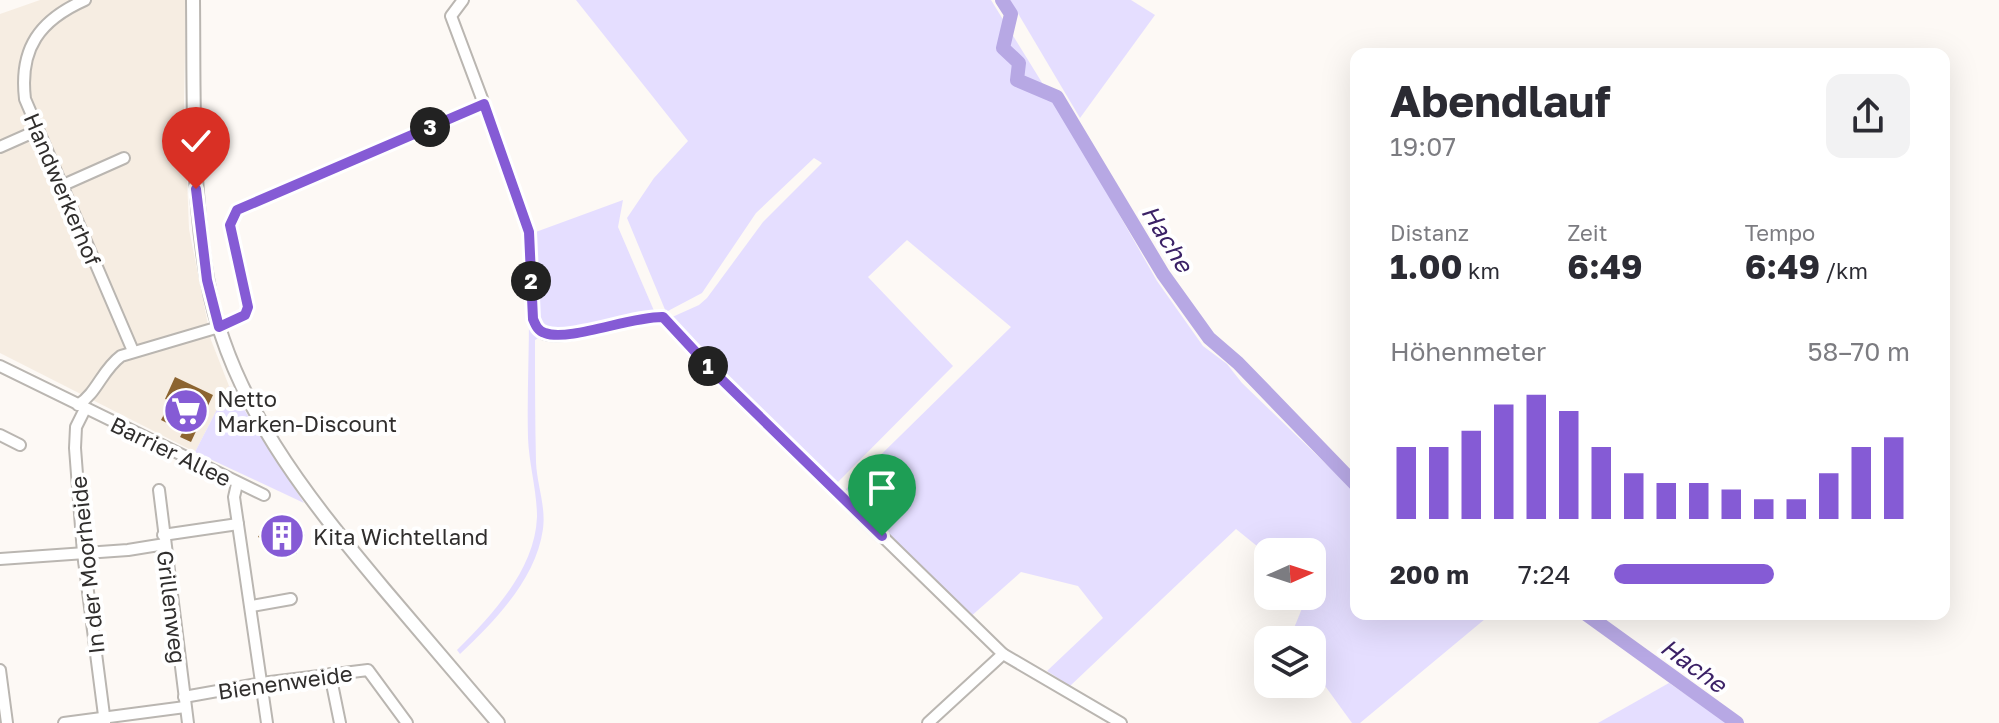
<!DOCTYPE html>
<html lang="de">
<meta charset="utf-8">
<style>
:root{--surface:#fff;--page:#f2f2f3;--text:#2b2b33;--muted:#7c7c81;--accent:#855bd5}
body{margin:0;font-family:"Golos Text",sans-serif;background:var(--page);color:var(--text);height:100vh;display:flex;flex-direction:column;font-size:30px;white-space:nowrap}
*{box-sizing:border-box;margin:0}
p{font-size:26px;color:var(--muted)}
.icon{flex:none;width:44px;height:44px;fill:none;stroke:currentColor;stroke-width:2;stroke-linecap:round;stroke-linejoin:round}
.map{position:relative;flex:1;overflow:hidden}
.sheet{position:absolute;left:1350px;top:48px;width:600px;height:572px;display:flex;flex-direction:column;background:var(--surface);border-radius:16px;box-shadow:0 8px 32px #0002}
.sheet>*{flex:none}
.needle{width:52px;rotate:87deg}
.controls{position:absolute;left:1254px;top:538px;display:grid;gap:16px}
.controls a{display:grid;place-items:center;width:72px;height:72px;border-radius:16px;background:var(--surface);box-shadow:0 8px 32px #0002;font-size:40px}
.pin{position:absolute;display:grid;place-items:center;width:68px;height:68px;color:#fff;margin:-82px -34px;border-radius:50% 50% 50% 0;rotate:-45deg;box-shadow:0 0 8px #0007}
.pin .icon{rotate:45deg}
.km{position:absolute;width:40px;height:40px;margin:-20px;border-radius:50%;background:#222;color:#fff;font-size:22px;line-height:40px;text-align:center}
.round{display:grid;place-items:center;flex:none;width:84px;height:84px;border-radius:16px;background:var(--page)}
.headline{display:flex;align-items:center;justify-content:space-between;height:136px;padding:0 40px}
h1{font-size:44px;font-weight:700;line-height:60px}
.figures{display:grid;grid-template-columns:repeat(3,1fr);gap:12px;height:136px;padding:8px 40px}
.figures div{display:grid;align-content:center}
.figures b{font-size:34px;font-weight:700}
.figures small{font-size:22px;font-weight:400}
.figures p{font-size:22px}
.chart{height:224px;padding:16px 40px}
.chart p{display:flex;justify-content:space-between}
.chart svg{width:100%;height:144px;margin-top:8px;stroke:var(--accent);stroke-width:6}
ul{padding:0 40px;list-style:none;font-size:26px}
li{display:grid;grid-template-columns:128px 96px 1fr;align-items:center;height:60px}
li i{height:20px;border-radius:10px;background:var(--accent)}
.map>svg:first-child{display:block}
.built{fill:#f6ede2}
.green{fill:#e5deff}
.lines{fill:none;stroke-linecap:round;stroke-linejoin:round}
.river{stroke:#b7a8e4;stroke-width:14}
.building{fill:#8c6430}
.minor-casing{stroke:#bab6b1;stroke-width:14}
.major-casing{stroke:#bab6b1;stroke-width:16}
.minor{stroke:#fff;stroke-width:10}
.major{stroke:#fff;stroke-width:12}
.route-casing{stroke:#fff;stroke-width:16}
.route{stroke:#855bd5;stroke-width:10}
.labels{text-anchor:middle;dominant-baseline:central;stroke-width:8;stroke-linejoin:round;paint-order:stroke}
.street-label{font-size:22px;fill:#302e2d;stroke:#fff}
.poi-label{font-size:22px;fill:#302e2d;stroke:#fff;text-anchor:start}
.water-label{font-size:24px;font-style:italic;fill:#3b2166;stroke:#fff}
</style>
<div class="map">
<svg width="1999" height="723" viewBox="0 0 1999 723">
<rect width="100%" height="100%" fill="#fdf9f5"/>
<polygon class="built" points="40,0 186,0 184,104 189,229 211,340 229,386 195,452 0,353 0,14"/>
<g class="green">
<polygon points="576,0 991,0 1070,128 1157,281 1203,346 1227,364 1242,383 1356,493 1356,614 1491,614 1360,723 1352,723 1312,668 1312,640 1290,638 1307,596 1312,596 1312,552 1268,552 1268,555 1236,529 1070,686 1047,671 1103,618 1078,586 1021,572 969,618 845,494 846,489 1011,327 907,240 868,277 953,366 836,484 670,318 699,305 707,298 763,222 822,163 814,158 756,213 702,293 666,312 627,218 654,178 688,141"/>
<polygon points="1010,0 1131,0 1155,15 1080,118"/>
<polygon points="623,200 618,227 655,313 558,330 545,327 539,316 533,233"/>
<path d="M529 316 540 337 535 340C535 381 535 422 536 462 537 485 546 506 543 529 536 579 495 621 460 654L457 650C492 615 535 570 537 517 537 491 529 464 528 438 527 397 529 357 529 316Z"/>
<polygon points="229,386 304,503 195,452"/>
<polygon points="1669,683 1728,723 1598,723"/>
</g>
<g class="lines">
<g class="river">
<polyline points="1002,0 1011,14 1003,48 1019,63 1017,80 1057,97 1163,274 1209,338 1238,363 1356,485"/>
<polyline points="1586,614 1737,723"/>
</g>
</g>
<g class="building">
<polygon points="175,377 213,395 191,442 180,437 183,431 161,420 171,401 165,399"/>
<polygon points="270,518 305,535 296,554 258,537"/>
</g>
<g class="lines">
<g class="minor-casing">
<g id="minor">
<path d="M85 0C40 20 19 48 25 99L133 351"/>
<path d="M484 104 529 232 533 319C536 325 538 331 545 334 568 342 632 316 663 317L716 374 1003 654 1121 723"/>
<polyline points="0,147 36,131"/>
<polyline points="61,186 124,158"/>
<polyline points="0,366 264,495"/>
<path d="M78 405C97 393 102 370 121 356L219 327 245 315 248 307 230 225 237 210 484 104 451 16 463 0"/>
<polyline points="85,409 76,427 75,448 83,553 105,723"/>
<polyline points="0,435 20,445"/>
<polyline points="237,484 234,497 267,723"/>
<polyline points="159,490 188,723"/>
<polyline points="163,535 238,524"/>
<polyline points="0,559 128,550 165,544"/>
<polyline points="252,606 291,599"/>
<polyline points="0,670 7,723"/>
<polyline points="330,674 340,723"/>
<polyline points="184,697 262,683 368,670 407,723"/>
<polyline points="64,723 185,707"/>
<polyline points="928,723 1003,654"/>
</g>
</g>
<g class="major-casing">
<path id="major" d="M193 0C194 93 191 186 207 278 228 400 307 497 384 589 422 634 460 678 498 723"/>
</g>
<use href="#minor" class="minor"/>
<use href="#major" class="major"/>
</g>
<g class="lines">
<g class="route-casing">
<path id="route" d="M196 189 207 280 219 327 245 315 248 307 230 225 237 210 484 104 529 232 533 319C536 326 538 331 545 333 569 342 632 316 663 317L716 374 882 536"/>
</g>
<use href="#route" class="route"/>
</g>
<defs>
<g id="supermarket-disc" transform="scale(2.3)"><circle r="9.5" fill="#855bd5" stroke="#fff"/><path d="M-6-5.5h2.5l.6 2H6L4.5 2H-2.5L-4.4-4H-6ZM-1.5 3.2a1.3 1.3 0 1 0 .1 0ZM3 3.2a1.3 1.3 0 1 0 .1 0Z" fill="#fff"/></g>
<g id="building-disc" transform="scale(2.3)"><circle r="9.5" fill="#855bd5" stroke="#fff"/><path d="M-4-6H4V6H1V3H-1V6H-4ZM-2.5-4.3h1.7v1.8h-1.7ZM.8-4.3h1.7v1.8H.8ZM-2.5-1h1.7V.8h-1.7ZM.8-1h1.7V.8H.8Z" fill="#fff"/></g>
</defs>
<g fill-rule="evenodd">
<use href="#supermarket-disc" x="186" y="411"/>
<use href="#building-disc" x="282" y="536"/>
</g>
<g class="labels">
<g class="street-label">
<text transform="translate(63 189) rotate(67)">Handwerkerhof</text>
<text transform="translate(171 451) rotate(26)">Barrier Allee</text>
<text transform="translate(87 565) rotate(-96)">In der Moorheide</text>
<text transform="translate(172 607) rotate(83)">Grillenweg</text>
<text transform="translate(285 682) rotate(-8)">Bienenweide</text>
</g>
<g class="poi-label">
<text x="217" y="398">Netto<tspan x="217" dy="25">Marken-Discount</tspan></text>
<text x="313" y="536">Kita Wichtelland</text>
</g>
<g class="water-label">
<text transform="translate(1168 238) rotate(58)">Hache</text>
<text transform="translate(1694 665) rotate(36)">Hache</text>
</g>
</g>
</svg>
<div class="controls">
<a><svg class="needle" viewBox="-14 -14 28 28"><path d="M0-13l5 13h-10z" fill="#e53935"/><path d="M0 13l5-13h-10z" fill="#7c7c81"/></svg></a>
<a><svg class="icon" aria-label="layers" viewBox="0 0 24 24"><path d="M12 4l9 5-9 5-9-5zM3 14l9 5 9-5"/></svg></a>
</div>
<div class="pin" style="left:882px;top:536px;background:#1e9e55"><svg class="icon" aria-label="arrive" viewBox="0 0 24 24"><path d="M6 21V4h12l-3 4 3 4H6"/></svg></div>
<div class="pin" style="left:196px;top:189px;background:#d93025"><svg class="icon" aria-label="check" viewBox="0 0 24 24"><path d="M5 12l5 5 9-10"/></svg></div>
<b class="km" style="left:708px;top:366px">1</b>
<b class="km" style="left:531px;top:281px">2</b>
<b class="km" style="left:430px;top:127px">3</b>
<section class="sheet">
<div class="headline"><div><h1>Abendlauf</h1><p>19:07</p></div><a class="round"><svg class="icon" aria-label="share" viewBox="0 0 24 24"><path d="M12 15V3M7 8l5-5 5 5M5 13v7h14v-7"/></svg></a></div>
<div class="figures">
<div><p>Distanz</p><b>1.00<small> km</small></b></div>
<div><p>Zeit</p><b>6:49</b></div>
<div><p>Tempo</p><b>6:49<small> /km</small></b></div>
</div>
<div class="chart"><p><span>Höhenmeter</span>58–70 m</p>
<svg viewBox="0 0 160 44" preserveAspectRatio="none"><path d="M5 44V22M15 44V22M25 44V17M35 44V9M45 44V6M55 44V11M65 44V22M75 44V30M85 44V33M95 44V33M105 44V35M115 44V38M125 44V38M135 44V30M145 44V22M155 44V19"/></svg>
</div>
<ul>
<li><b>200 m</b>7:24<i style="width:54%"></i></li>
</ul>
</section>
</div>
